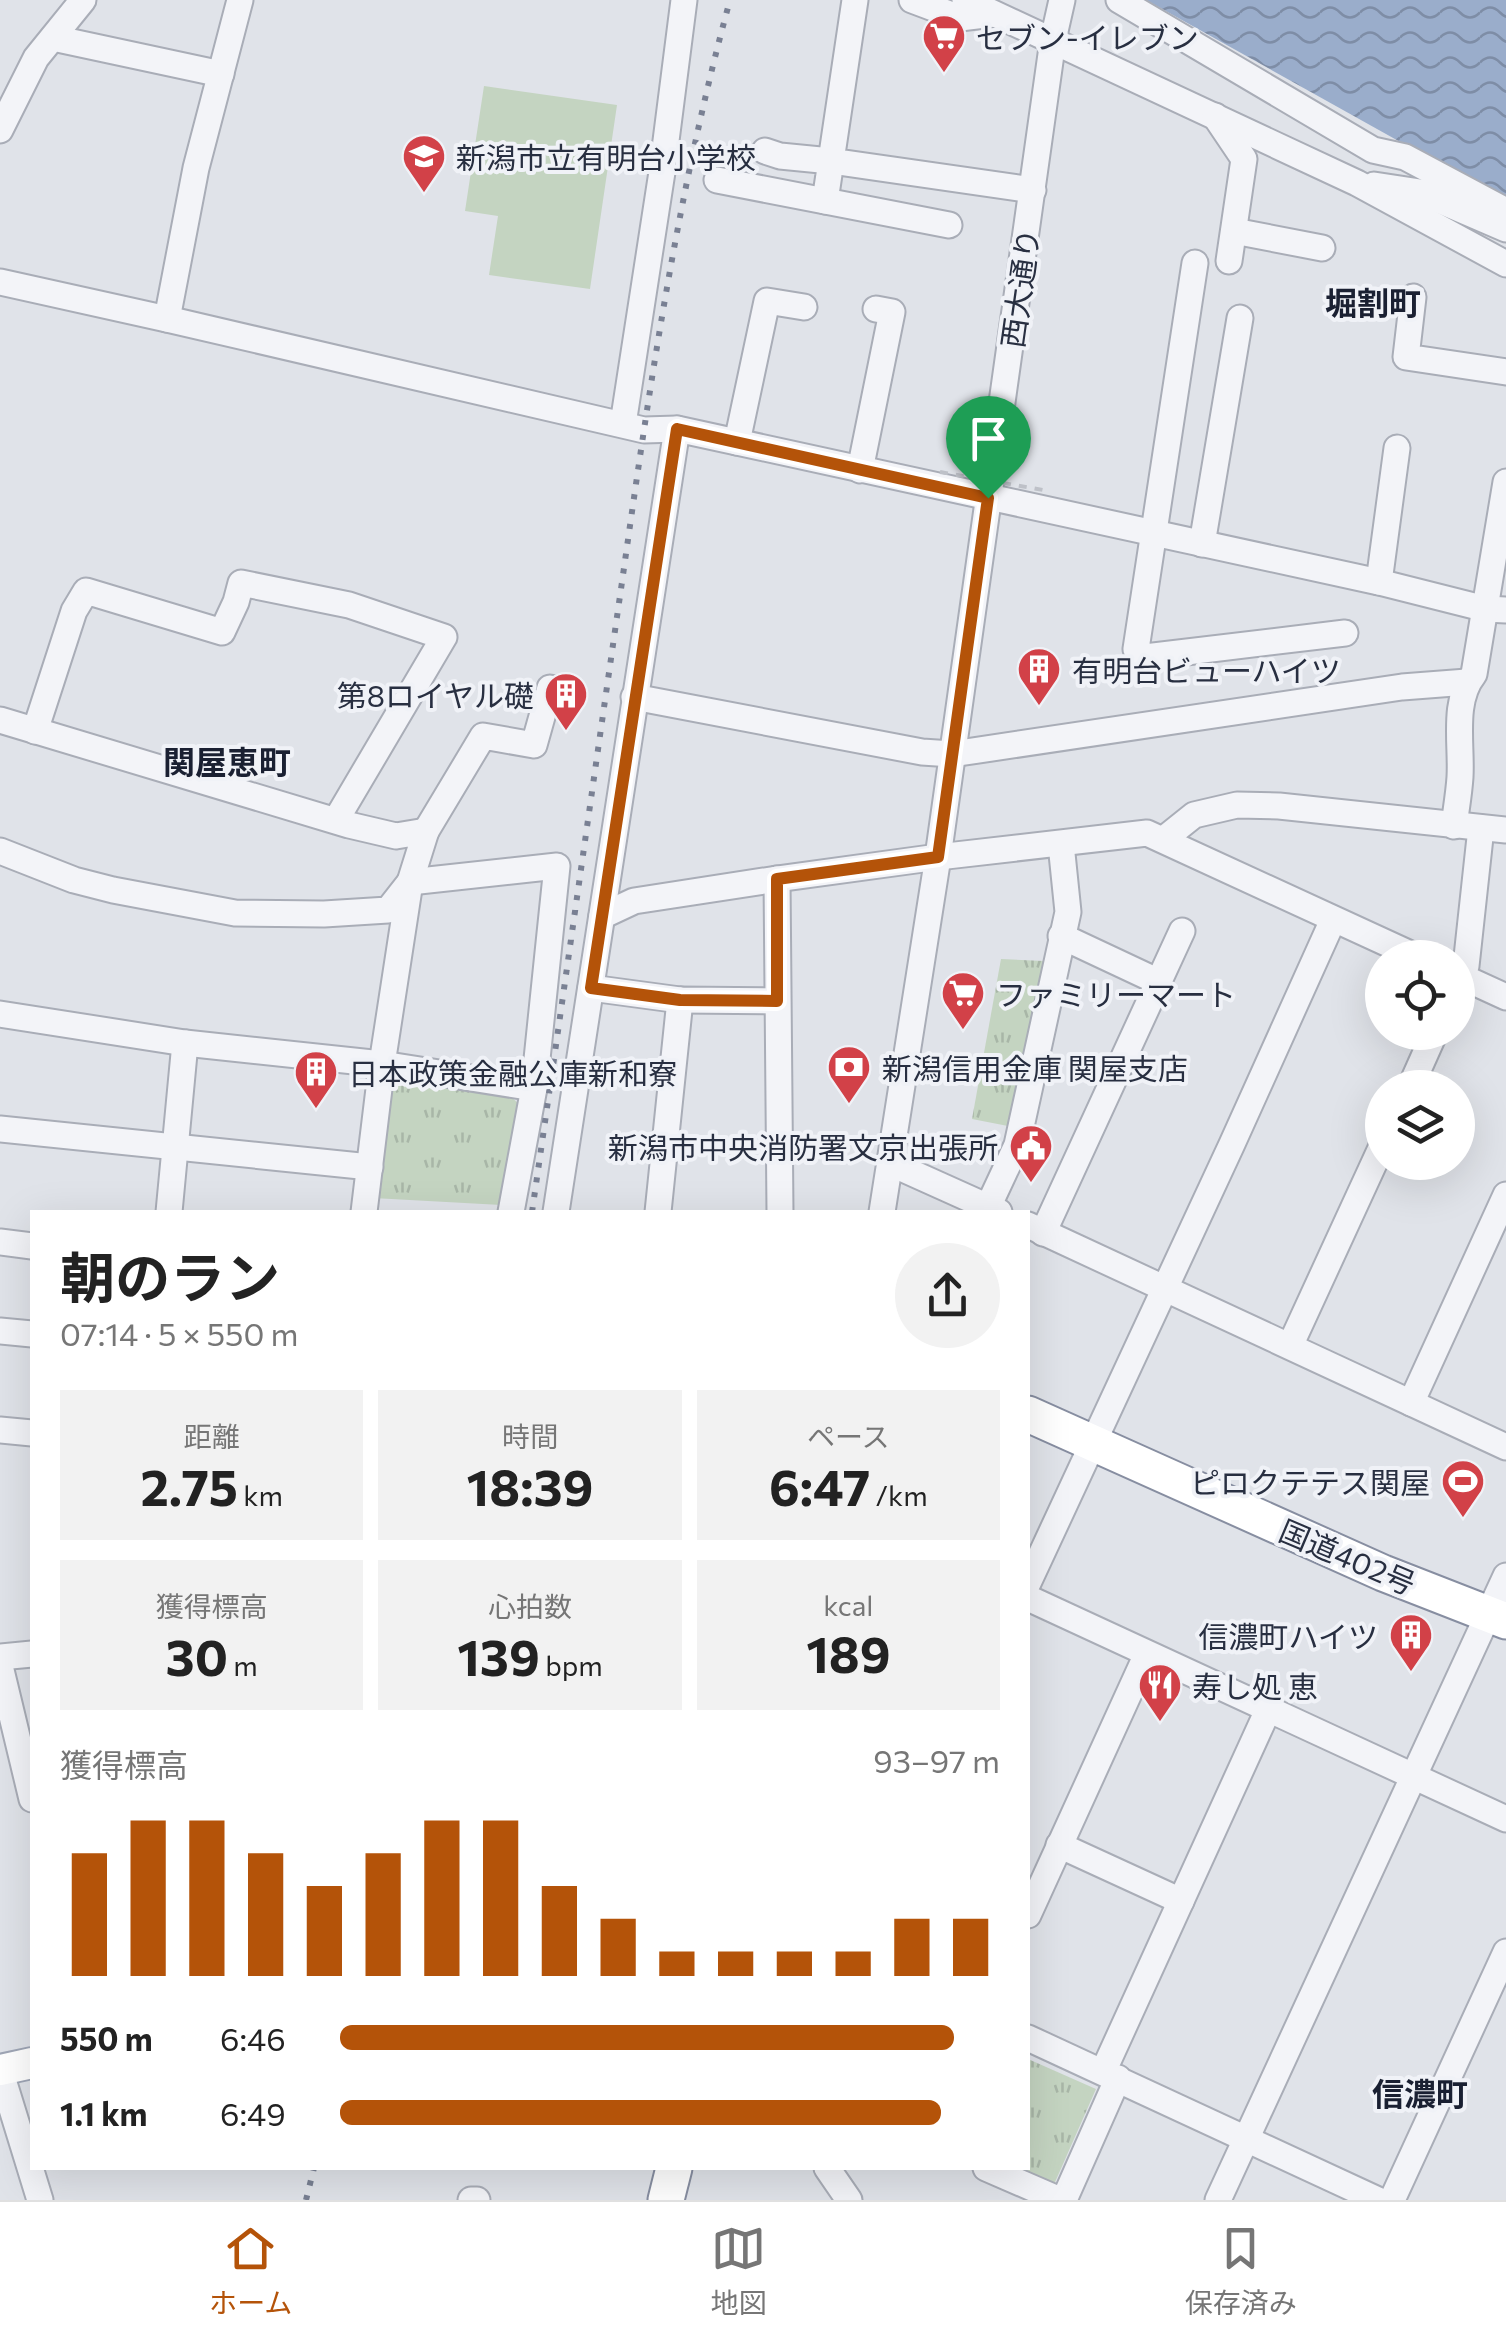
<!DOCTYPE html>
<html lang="ja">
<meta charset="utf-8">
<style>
:root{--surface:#fff;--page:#f2f2f2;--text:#222;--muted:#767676;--line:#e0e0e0;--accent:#b45309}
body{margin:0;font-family:Commissioner,"Noto Sans JP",sans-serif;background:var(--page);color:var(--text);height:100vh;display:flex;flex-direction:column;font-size:38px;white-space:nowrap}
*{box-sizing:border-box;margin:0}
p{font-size:32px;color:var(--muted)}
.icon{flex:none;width:55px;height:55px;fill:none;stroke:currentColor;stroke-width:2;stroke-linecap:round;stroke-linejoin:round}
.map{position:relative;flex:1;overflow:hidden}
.panel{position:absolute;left:30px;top:1210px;width:1000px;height:960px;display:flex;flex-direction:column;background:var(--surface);border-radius:0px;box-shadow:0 10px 40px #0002}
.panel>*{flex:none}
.fabs{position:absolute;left:1365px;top:940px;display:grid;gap:20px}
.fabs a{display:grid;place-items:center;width:110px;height:110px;border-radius:50%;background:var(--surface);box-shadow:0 10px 40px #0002;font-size:50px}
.pin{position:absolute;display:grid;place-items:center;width:85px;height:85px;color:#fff;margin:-102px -42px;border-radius:50% 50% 50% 0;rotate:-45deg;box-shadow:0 0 10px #0007}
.pin .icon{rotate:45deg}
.round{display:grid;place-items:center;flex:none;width:105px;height:105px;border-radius:52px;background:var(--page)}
.overview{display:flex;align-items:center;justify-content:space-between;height:170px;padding:0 30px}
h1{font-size:55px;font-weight:700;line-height:75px}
.metrics{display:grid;grid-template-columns:repeat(3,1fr);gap:15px;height:170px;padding:10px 30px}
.metrics div{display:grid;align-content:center;border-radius:0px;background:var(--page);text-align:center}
.metrics b{font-size:50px;font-weight:700}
.metrics small{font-size:28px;font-weight:400}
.metrics p{font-size:28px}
.chart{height:280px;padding:20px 30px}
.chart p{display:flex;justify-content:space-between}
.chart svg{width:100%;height:180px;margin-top:10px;stroke:var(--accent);stroke-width:6}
ul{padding:0 30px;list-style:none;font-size:32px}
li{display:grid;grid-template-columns:160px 120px 1fr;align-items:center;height:75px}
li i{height:25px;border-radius:12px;background:var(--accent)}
.menu{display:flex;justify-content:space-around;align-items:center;height:140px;border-top:2px solid var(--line);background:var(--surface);font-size:28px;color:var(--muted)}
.menu a{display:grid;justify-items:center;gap:5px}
.menu .on{color:var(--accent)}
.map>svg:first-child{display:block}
.grass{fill:url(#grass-tufts)}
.pitch{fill:#c4d4c1}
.water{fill:url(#water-waves)}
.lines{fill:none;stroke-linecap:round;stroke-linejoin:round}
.minor-casing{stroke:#a9adb7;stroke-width:29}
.major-casing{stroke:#9fa6b6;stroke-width:34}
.highway-casing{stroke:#878ea1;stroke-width:39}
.minor{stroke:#f3f4f8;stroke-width:25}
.major{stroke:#fff;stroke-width:30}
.highway{stroke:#fff;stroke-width:35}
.rail{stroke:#798093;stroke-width:6;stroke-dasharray:5 10;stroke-linecap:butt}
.path-bridge{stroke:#bec1c8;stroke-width:4;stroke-dasharray:8 8;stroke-linecap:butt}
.route-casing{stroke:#fff;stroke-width:20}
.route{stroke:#b45309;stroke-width:12}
.labels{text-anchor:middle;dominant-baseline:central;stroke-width:8;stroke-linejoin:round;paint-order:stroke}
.poi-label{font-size:30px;fill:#282f41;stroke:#f0f2f7;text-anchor:start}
.street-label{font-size:30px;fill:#282f41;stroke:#f0f2f7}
.neighbourhood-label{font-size:32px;font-weight:bold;fill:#1a2032;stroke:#f0f2f7}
</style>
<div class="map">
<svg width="1506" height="2200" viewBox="0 0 1506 2200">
<defs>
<pattern id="grass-tufts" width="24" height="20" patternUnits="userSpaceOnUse" patternTransform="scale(2.5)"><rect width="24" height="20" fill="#c4d4c1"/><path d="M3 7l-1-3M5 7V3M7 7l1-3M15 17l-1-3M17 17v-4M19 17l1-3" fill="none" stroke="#a8b6a7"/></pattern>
<pattern id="water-waves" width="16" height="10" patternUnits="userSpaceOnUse" patternTransform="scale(2.5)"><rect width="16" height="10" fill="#9aadcb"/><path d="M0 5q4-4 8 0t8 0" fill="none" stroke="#7e8da6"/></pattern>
</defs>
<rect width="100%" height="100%" fill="#e0e3e9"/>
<g class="grass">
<polygon points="1001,959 1044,961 1013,1127 972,1119"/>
<polygon points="394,1076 507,1093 520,1105 501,1205 373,1198 388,1080"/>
<polygon points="1028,2059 1096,2089 1052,2189 1004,2168 1028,2168"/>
</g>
<polygon class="pitch" points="484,86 617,105 590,289 489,275 498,216 465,211"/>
<polygon class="water" points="1146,0 1506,0 1506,201"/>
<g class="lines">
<g class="minor-casing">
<g id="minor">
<polyline points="855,0 831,161 1033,190"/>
<polyline points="912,0 960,18 993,14"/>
<polyline points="965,0 1357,183 1506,264"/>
<polyline points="1119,0 1373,150 1405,157 1506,211"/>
<polyline points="53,38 221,74"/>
<polyline points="1215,116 1244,159 1229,261"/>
<polyline points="0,130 36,58 83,0"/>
<polyline points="765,151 780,156 831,161 825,201"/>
<polyline points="717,180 949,225"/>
<polyline points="1374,185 1420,192 1506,229"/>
<polyline points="1234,231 1322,248"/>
<polyline points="1195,263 1136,649 1145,657 1345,633"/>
<polyline points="0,282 167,319 644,430 677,429 1379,582 1486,609 1506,610"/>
<polyline points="1413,297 1406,357 1506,372"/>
<polyline points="167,319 196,168 240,0"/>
<polyline points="623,424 662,172 684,0"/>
<polyline points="737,442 767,301 804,307"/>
<polyline points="860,470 892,312 876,309"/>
<polyline points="1202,544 1240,318"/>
<polyline points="1379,582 1397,448"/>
<polyline points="634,697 922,752 952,754 1402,687 1467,682"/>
<polyline points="0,720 349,825 396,836 426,831 410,882 382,1064 364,1212"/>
<polyline points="35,731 74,611 86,591 222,632 236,602 241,583 349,605 444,637 336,820"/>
<path d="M1454 826C1456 810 1459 793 1460 777 1462 745 1452 701 1474 674L1506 482"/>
<polyline points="426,831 483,736 534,745 550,688"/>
<polyline points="1164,839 1194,815 1237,805 1279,806 1506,830"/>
<polyline points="0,851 74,880 113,890 235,913 324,914 388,910 410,882 557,866 534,1088 511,1212"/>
<polyline points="777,879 780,1212"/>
<polyline points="602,916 634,901 777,879 938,857 1147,833 1419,958"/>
<polyline points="1061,936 1159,982"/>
<polyline points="1458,975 1506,997"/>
<polyline points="1458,984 1466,966 1481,828"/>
<polyline points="591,988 680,1000 777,1001"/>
<polyline points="0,1014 185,1043 382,1064 534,1088"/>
<polyline points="1410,1088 1435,1032"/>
<polyline points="0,1129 370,1167"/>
<polyline points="890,1163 999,1212"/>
<polyline points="988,1207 1017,1145 1068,912 1061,844"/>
<polyline points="169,1212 185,1043"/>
<polyline points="556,1212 677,429"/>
<polyline points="658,1212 680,1000"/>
<polyline points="882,1212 938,857 1053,40 1062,0"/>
<polyline points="1028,1225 1506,1447"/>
<polyline points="1043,1233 1182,931"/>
<polyline points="0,1242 32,1246"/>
<polyline points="0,1331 32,1334"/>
<polyline points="1290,1346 1382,1146"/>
<polyline points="1411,1403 1506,1195"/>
<polyline points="0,1430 32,1433"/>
<polyline points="1028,1583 1232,1144 1333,920"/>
<polyline points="1028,1598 1506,1819"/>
<polyline points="0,1657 32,1654"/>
<polyline points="0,1666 32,1799"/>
<polyline points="1059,1845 1181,1901"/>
<polyline points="1028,1915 1147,1654"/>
<polyline points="1028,2038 1378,2200"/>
<polyline points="0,2070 40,2200"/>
<polyline points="1103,2072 1268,1710"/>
<polyline points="827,2168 849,2200"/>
<polyline points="986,2168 1060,2200"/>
<polyline points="471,2200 477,2200"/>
<polyline points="1064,2200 1118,2078"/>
<polyline points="1218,2200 1506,1576"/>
<polyline points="1392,2200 1506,1952"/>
</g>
</g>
<g class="major-casing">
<polyline id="major" points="0,2070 32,2063"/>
</g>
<g class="highway-casing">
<g id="highway">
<polyline points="1028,1414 1383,1573 1506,1621"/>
<polyline points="666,2200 674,2168"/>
</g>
</g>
<use href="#minor" class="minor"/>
<use href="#major" class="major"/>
<use href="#highway" class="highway"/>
<g class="rail">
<path d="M532 1212C562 1005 591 797 621 589 649 391 677 193 730 0"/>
<polyline points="306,2200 314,2168"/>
</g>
<polyline class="path-bridge" points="940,472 1043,490"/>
</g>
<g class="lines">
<g class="route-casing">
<polygon id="route" points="677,429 988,498 938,857 777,879 777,1001 680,1000 591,988"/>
</g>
<use href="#route" class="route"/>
</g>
<defs>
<g id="supermarket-pin" transform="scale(2.25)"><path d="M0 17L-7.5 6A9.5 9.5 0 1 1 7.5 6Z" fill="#d24148" stroke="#f0f2f7"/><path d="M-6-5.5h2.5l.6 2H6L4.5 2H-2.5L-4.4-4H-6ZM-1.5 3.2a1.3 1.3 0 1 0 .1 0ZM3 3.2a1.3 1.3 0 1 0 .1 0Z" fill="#fff"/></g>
<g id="school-pin" transform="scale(2.25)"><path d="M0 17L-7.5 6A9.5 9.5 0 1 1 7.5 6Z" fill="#d24148" stroke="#f0f2f7"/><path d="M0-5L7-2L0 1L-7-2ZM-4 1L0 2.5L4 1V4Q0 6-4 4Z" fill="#fff"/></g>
<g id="building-pin" transform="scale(2.25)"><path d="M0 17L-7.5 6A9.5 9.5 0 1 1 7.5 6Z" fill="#d24148" stroke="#f0f2f7"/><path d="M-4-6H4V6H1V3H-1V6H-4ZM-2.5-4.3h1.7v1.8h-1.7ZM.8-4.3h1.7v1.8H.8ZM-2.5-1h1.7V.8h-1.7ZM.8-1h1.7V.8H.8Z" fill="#fff"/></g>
<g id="bank-pin" transform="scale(2.25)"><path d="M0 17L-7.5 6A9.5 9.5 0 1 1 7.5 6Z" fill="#d24148" stroke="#f0f2f7"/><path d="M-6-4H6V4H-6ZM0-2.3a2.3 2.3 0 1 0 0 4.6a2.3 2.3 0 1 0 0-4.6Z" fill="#fff"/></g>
<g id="civic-pin" transform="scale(2.25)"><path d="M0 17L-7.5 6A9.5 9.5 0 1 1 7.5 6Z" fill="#d24148" stroke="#f0f2f7"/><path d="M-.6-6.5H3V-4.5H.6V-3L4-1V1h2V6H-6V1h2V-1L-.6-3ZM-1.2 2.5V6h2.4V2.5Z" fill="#fff"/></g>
<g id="stadium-pin" transform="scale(2.25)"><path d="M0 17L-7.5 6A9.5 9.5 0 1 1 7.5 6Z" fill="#d24148" stroke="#f0f2f7"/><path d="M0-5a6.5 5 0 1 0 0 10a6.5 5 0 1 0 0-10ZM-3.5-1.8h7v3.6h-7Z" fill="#fff"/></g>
<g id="restaurant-pin" transform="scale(2.25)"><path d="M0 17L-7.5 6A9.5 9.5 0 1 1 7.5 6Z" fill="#d24148" stroke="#f0f2f7"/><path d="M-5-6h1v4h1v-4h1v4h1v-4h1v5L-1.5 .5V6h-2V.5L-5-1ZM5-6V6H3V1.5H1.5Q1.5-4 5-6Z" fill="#fff"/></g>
</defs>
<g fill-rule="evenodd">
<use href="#supermarket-pin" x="944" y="36"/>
<use href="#school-pin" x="424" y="156"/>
<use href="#building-pin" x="1039" y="669"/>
<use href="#building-pin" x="566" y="694"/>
<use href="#supermarket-pin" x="963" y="993"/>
<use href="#bank-pin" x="849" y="1067"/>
<use href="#building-pin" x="316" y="1072"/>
<use href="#civic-pin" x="1031" y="1146"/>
<use href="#stadium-pin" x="1463" y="1481"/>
<use href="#building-pin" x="1411" y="1635"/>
<use href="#restaurant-pin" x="1160" y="1685"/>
</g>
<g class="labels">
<g class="poi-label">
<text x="976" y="36">セブン-イレブン</text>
<text x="456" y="156">新潟市立有明台小学校</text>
<text x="1072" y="669">有明台ビューハイツ</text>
<text x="534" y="694" text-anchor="end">第8ロイヤル礎</text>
<text x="996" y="993">ファミリーマート</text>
<text x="882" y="1067">新潟信用金庫 関屋支店</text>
<text x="348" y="1072">日本政策金融公庫新和寮</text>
<text x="998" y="1146" text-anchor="end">新潟市中央消防署文京出張所</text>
<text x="1430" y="1481" text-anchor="end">ピロクテテス関屋</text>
<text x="1378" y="1635" text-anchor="end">信濃町ハイツ</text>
<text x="1192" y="1685">寿し処 恵</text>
</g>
<g class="street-label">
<text transform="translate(1019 288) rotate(-82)">西大通り</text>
<text transform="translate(1348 1556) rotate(23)">国道402号</text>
</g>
<g class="neighbourhood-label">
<text x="1373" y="302">堀割町</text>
<text x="227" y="761">関屋恵町</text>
<text x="1420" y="2093">信濃町</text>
</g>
</g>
</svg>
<div class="fabs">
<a><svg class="icon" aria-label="locate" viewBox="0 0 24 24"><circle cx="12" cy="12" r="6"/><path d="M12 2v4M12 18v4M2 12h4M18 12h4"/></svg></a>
<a><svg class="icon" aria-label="layers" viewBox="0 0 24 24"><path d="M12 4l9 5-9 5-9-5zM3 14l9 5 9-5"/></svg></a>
</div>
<div class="pin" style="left:988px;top:498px;background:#1e9e55"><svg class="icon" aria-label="arrive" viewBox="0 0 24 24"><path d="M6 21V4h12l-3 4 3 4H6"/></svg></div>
<section class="panel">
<div class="overview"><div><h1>朝のラン</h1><p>07:14 · 5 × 550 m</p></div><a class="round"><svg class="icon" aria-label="share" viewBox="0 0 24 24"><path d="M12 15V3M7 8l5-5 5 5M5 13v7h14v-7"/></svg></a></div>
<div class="metrics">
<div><p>距離</p><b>2.75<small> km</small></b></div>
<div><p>時間</p><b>18:39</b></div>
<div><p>ペース</p><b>6:47<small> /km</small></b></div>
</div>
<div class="metrics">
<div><p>獲得標高</p><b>30<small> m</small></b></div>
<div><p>心拍数</p><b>139<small> bpm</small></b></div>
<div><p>kcal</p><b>189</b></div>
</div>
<div class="chart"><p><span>獲得標高</span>93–97 m</p>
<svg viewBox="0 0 160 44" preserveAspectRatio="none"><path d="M5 44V14M15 44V6M25 44V6M35 44V14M45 44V22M55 44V14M65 44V6M75 44V6M85 44V22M95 44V30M105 44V38M115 44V38M125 44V38M135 44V38M145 44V30M155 44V30"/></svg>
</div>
<ul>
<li><b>550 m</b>6:46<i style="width:93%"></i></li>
<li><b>1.1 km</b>6:49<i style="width:91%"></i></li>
</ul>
</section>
</div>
<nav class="menu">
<a class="on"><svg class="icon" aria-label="home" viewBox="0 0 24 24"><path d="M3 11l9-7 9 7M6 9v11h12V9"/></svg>ホーム</a>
<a><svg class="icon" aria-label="map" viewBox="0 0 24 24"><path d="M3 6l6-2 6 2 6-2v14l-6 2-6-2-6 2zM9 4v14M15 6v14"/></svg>地図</a>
<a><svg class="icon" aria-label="saved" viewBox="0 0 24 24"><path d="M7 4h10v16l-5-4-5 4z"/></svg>保存済み</a>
</nav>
